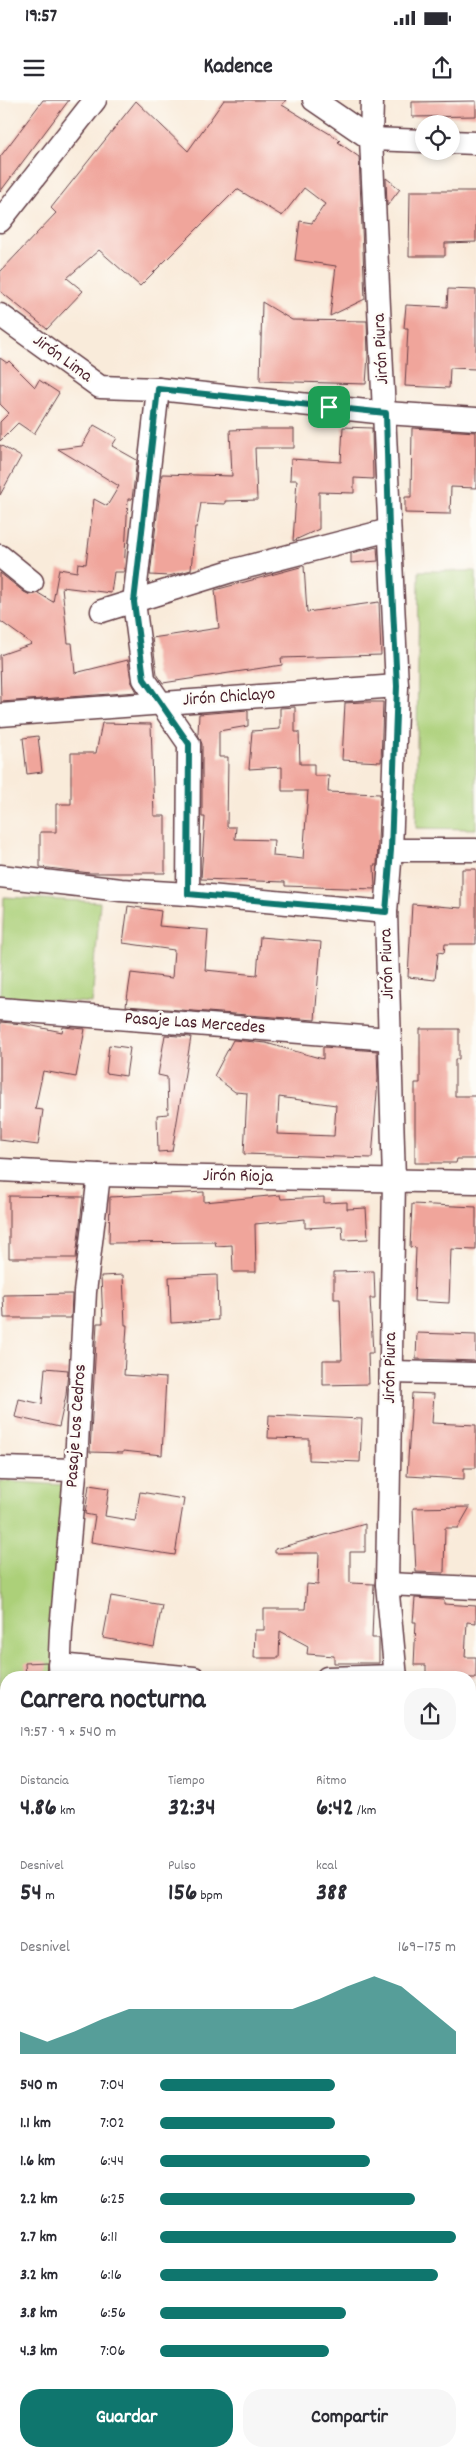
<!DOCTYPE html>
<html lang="es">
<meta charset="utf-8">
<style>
:root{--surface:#fff;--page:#f7f7f7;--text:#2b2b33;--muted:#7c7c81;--accent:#0f766e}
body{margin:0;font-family:Dekko,sans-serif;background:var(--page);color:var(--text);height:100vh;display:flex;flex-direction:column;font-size:19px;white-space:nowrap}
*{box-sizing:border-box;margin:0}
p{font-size:16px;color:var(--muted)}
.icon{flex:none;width:28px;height:28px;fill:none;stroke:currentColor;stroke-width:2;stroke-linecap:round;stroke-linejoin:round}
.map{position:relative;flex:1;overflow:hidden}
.drawer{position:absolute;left:0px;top:1571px;width:476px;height:786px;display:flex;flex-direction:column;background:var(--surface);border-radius:20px 20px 0 0;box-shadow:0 2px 8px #0003}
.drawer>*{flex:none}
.fabs{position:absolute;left:415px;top:15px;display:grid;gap:10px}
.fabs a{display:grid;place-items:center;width:45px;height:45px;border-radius:50%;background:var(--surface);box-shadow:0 2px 8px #0003;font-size:25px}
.pin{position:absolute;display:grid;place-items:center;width:42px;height:42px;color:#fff;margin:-21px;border-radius:10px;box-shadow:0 2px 8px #0006}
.round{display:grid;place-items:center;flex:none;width:52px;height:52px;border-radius:20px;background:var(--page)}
.overview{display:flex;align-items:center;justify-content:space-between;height:85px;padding:0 20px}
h1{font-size:28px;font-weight:800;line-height:38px}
.metrics{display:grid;grid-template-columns:repeat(3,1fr);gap:8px;height:85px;padding:5px 20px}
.metrics div{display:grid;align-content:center}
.metrics b{font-size:25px;font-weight:800}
.metrics small{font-size:14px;font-weight:400}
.metrics p{font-size:14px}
.chart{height:140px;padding:10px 20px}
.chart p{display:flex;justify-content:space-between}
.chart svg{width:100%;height:90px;margin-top:5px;fill:var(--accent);opacity:.7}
.action{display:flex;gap:10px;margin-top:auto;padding:10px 20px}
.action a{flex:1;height:58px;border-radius:20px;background:var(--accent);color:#fff;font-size:20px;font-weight:800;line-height:58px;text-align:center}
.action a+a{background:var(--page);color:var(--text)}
ul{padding:0 20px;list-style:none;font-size:16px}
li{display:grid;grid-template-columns:80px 60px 1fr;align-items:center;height:38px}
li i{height:12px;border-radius:6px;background:var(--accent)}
.status{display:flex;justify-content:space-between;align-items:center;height:35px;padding:0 25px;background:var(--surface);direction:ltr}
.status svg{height:14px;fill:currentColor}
header{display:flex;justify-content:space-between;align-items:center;height:65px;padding:0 20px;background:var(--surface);font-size:22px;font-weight:800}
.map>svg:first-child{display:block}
.green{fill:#acd079;stroke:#7b7852}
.forest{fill:#89b269;stroke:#6a684a}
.building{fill:#f0a59b;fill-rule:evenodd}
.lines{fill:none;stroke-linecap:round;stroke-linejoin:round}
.minor-casing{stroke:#643e45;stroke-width:25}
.minor{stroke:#fff;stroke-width:22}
.route-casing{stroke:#fff;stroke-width:10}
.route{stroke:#0f766e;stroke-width:6}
.labels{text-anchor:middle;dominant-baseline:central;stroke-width:5;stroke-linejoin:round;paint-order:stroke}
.street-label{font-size:18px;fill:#4a1f2b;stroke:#fdfcf7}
</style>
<div class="status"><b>19:57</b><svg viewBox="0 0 49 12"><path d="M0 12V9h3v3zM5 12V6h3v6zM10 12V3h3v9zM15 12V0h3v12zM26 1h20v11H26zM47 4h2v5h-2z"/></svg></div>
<header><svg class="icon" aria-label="menu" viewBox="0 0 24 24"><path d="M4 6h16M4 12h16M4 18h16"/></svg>Kadence<svg class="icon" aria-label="share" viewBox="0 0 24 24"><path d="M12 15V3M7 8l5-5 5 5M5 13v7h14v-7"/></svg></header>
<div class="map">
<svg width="476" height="2357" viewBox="0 0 476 2357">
<rect width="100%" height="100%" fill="#fdfcf7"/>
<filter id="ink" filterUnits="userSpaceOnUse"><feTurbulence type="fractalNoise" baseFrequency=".02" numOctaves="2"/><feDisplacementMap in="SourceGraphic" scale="10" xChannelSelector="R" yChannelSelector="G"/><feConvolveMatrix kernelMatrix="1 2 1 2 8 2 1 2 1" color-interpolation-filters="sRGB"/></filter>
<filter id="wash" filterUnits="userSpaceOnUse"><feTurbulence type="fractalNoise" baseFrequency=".0096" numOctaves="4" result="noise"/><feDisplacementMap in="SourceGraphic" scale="20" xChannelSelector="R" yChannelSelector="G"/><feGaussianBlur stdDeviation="1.12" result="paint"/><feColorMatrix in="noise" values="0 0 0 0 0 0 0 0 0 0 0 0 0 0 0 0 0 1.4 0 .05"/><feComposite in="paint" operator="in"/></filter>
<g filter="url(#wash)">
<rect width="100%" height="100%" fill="#f9ebda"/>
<g class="green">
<polygon points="419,471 476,471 476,729 416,728"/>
<polygon points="4,797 100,802 92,903 0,896"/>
<polygon points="0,1381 64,1385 55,1577 6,1578 6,1795 0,1796"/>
</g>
<polygon class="forest" points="0,2236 6,2236 6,2351 470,2351 470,2252 476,2251 476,2357 0,2357"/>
<g id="blocks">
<g class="building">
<polygon points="43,0 69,0 0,92 0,57"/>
<polygon points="224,0 286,0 282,5 340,40 338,42 359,57 365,199 330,216 336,166 295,160 300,121 312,123 325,104 304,88 282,116 237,89 140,186 99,150 67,178 83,191 47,229 0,191 0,172 56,113 51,108 136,1 188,51"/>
<polygon points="476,1 476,16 412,17 412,2"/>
<polygon points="386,78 400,89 387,106"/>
<polygon points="410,91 476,91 476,142 445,143 445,156 409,156"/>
<polygon points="448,189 476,190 476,269 450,268 449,288 405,286 408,228 404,228 406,205 447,207"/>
<polygon points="262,202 292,220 367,221 368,256 366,284 260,281"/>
<polygon points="0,258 7,263 9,261 35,287 39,280 59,293 34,334 18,323 0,341 0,322 9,313 0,304"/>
<polygon points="94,325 117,338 112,346 137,360 132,399 128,399 124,472 114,472 111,493 62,487 68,543 72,543 75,573 128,560 131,581 137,592 1,602 0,555 32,544 0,521 0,473 24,492 30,495 38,493 53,502 59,469 77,472 78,463 86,464 94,399 107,406 119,386 58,349 82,346"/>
<polygon points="343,327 372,328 373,379 354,378 354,393 319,392 319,429 293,441 297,380 290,380 291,359 341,362"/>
<polygon points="412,328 476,332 476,388 451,387 450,414 405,413 405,397 411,397"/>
<polygon points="257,329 294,329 294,348 255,348 257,400 225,401 225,404 201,403 197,427 195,427 191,470 169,476 150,475 162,374 232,376 230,330"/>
<polygon points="0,345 21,357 0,395"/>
<polygon points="377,447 378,461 351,463 351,453"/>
<polygon points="304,466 307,512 379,502 381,555 281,558 282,565 163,583 157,574 152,538 219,528 215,490"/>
<polygon points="362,602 383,602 381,662 342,660 345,603"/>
<polygon points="295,607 295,632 299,632 300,664 314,664 314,676 329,676 328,692 380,694 377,765 374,765 375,789 285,786 285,782 201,779 205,717 202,717 202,644 198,634 199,614 248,610 248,626 219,631 219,657 228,657 227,727 236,727 235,739 274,740 273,756 303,759 308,691 282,691 282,667 249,669 252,631 280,629 280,608"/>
<polygon points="102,623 151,624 154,716 165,716 165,773 90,773 40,767 40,732 56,732 56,704 71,704 71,653 96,653"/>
<polygon points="38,636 42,672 27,674 23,638"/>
<polygon points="462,769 476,769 476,844 445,844 444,853 438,852 435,880 408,877 412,804 462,808"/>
<polygon points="128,806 161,811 159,826 208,830 205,870 257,875 260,837 321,842 315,920 126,906 131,873 172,878 174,850 123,843"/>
<polygon points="0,922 23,924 62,932 63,927 85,929 76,977 43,971 35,1009 43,1010 38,1045 0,1040"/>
<polygon points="420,929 459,929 459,959 455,959 455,996 476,996 476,1059 457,1059 456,1063 415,1063 415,983 420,983"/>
<polygon points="165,935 191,937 172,1051 158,1052 157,1015 168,1014 167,977 158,975"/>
<path d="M233 940 266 943 323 959V947L377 951 378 979 372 1058 244 1054 247 993 235 992 214 976ZM279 997 336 1005 334 1036 277 1034Z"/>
<polygon points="109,945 130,948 126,976 106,973"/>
<polygon points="204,1092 204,1102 280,1095 281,1099 324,1097 324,1103 347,1102 347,1109 366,1108 368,1139 343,1140 342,1126 305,1128 305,1119 255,1124 256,1172 233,1172 232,1145 216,1146 215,1142 109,1143 110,1097"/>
<polygon points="9,1096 83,1097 76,1158 9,1158"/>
<polygon points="412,1104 476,1107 476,1150 451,1149 449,1203 414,1201 416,1148 410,1147"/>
<polygon points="374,1171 375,1198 370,1198 373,1253 368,1253 369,1284 323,1285 323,1260 342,1260 340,1199 334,1199 334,1172"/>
<polygon points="123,1175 125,1225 127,1225 124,1275 166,1278 162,1355 123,1351 123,1353 90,1352 97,1223 103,1223 101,1176"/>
<polygon points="217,1175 218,1220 171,1223 169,1177"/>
<polygon points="72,1194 71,1218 4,1218 3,1195"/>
<polygon points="417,1233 476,1235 476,1261 416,1259"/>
<polygon points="45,1268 68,1270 66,1295 59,1327 15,1317 19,1299 42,1304"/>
<polygon points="412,1293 434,1294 432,1323 476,1325 476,1368 464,1368 464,1379 407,1376"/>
<polygon points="269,1315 362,1319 360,1362 309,1360 309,1339 268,1338"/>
<polygon points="89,1385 109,1388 105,1416 135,1421 140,1392 184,1399 175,1455 91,1442 95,1416 85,1414"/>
<polygon points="470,1407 458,1428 445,1428 444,1473 416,1472 413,1408"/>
<polygon points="365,1424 365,1452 350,1452 350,1483 374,1484 372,1538 379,1538 379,1563 334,1563 334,1556 307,1554 308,1546 280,1531 279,1558 254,1558 255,1530 264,1530 264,1509 305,1509 307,1484 318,1485 319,1453 275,1453 275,1449"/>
<polygon points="111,1496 162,1505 154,1547 103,1538"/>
<polygon points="415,1498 444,1500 444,1504 476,1506 476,1523 467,1522 465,1557 476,1557 476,1578 426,1578 426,1565 414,1565 416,1522 413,1522"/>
<polygon points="47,1562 46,1578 26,1578 25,1563"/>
</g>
</g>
</g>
<g filter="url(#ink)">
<use href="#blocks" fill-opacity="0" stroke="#643e45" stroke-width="1"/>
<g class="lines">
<g class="minor-casing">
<g id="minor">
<polyline points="314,0 371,39"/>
<polyline points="372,0 371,39 397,586 391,750 386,812 394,1080 387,1484 396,1578"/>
<polyline points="371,39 424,41"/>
<polyline points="451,42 476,43"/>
<polyline points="0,121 95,0"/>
<polyline points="0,215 100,287 158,289 386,313 476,319"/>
<polyline points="158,289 134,502 144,579 189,644 188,794"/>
<polyline points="0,456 32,482"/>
<polyline points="102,511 231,471 389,430"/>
<polyline points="0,615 397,586"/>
<polyline points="391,750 476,750"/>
<polyline points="0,776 121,790 188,794 386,812"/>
<polyline points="0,909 390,939"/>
<polyline points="0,1070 99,1075 476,1082"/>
<polyline points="391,1272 476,1274"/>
<polyline points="0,1368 75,1370"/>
<polyline points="387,1484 476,1488"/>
<polyline points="59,1565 194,1578"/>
<polyline points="59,1578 61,1530 76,1363 85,1192 99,1075"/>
<polyline points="327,1578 396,1576"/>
<polyline points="470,1629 476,1629"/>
<polyline points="470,1780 476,1780"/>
<polyline points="0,1810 3,1809"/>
</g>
</g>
<use href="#minor" class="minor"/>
</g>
</g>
<g class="lines" filter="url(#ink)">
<g class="route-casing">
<polygon id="route" points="158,289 386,313 389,430 397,586 391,750 386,812 188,794 189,644 144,579 134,502"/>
</g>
<use href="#route" class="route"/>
</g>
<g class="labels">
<g class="street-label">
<text transform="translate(382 249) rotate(-93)">Jirón Piura</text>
<text transform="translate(62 259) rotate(36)">Jirón Lima</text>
<text transform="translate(229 598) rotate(-4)">Jirón Chiclayo</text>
<text transform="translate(388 864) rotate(-92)">Jirón Piura</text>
<text transform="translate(195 924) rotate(4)">Pasaje Las Mercedes</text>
<text transform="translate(238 1077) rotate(1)">Jirón Rioja</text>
<text transform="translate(391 1268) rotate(-89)">Jirón Piura</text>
<text transform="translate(77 1326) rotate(-86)">Pasaje Los Cedros</text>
</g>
</g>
</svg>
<div class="fabs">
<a><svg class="icon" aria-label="locate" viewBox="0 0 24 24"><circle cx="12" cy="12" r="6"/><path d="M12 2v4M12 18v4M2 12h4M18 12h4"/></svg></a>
</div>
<div class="pin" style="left:329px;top:307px;background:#1e9e55"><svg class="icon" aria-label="arrive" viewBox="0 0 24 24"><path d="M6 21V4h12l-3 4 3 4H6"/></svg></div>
<section class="drawer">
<div class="overview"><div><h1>Carrera nocturna</h1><p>19:57 · 9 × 540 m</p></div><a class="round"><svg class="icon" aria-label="share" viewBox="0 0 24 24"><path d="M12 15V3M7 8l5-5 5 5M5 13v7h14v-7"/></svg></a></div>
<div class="metrics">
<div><p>Distancia</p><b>4.86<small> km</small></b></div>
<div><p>Tiempo</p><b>32:34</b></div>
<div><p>Ritmo</p><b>6:42<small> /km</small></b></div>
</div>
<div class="metrics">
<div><p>Desnivel</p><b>54<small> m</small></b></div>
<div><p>Pulso</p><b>156<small> bpm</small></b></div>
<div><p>kcal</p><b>388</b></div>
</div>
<div class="chart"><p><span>Desnivel</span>169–175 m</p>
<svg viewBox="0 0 160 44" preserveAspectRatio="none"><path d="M0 44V33L10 38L20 33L30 27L40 22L50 22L60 22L70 22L80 22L90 22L100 22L110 17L120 11L130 6L140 11L150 22L160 33V44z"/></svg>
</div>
<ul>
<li><b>540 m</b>7:04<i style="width:59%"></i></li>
<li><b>1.1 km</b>7:02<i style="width:59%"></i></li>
<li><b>1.6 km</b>6:44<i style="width:71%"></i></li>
<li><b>2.2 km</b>6:25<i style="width:86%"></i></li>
<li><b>2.7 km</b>6:11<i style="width:100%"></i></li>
<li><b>3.2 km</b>6:16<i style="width:94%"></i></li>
<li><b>3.8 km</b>6:56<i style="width:63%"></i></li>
<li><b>4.3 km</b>7:06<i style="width:57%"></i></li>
</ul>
<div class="action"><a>Guardar</a><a>Compartir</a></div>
</section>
</div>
